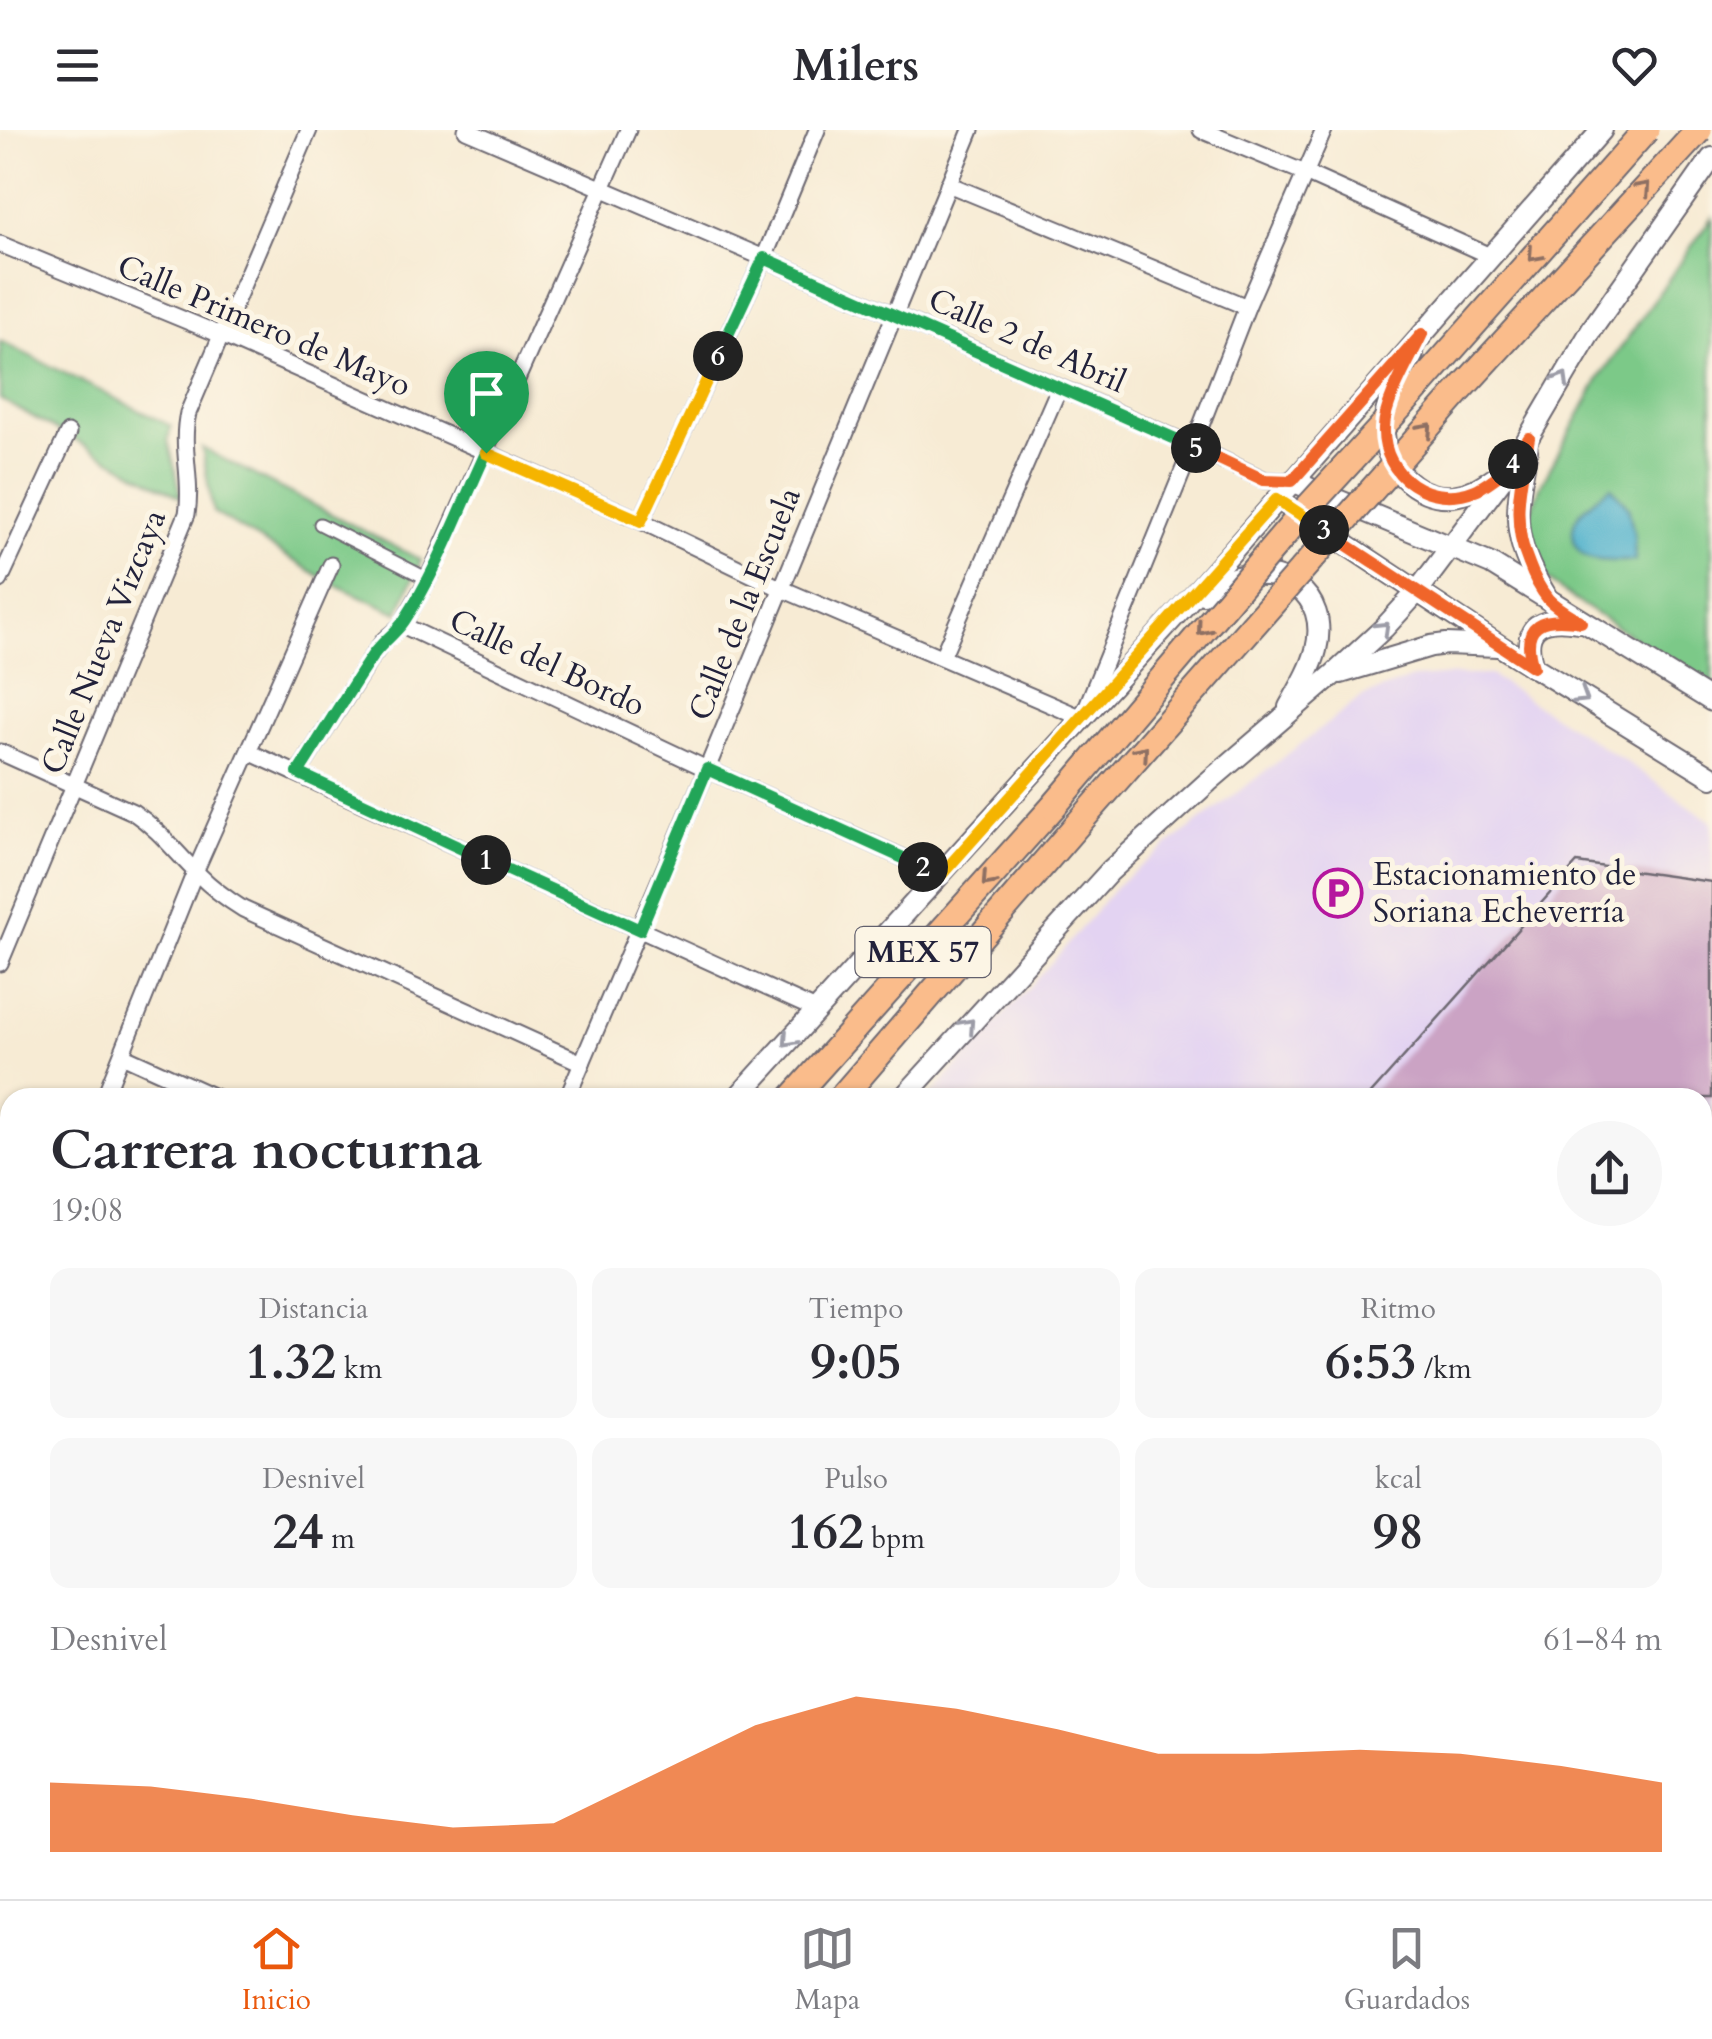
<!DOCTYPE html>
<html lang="es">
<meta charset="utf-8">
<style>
:root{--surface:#fff;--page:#f7f7f7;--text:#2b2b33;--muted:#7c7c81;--line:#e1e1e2;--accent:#ea580c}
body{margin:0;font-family:Cardo,serif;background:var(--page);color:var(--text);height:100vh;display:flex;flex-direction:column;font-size:38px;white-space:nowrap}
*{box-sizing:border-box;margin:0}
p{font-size:32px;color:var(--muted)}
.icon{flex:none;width:55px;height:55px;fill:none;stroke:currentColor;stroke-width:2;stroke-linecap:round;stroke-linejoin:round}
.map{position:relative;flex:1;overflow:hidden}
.details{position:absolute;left:0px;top:958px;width:1712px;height:812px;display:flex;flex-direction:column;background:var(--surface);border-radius:30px 30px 0 0;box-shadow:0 2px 8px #0004}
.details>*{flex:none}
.pin{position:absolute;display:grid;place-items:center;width:85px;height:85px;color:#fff;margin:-102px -42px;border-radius:50% 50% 50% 0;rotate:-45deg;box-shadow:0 0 10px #0007}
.pin .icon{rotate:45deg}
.km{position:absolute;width:50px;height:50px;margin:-25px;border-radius:50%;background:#222;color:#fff;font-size:28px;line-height:50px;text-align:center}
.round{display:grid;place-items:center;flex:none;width:105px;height:105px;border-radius:52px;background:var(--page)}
.overview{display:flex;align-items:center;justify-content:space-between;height:170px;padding:0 50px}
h1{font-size:55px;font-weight:700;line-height:75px}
.stats{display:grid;grid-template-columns:repeat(3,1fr);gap:15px;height:170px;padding:10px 50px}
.stats div{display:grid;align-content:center;border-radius:20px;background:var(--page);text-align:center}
.stats b{font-size:50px;font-weight:700}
.stats small{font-size:28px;font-weight:400}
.stats p{font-size:28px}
.chart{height:280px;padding:20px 50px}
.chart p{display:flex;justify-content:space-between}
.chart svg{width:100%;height:180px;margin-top:10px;fill:var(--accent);opacity:.7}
header{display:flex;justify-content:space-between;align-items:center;height:130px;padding:0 50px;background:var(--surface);font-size:45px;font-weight:700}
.dock{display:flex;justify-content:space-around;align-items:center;height:140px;border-top:2px solid var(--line);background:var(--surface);font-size:28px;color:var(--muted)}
.dock a{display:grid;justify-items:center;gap:5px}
.dock .active{color:var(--accent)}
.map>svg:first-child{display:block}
.built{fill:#e3d3f2}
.green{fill:#7cc988;stroke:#4f7662;stroke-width:2.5}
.water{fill:#4db1cc;stroke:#386a84;stroke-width:2.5}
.building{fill:#cba3c4}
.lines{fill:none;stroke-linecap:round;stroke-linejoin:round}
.pedestrian-casing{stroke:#6d6871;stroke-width:15}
.minor-casing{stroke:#6d6871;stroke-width:19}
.tertiary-casing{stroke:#6d6871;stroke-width:24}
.secondary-casing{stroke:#6d6871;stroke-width:26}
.trunk-casing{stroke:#6d6871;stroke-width:29}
.pedestrian{stroke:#fff;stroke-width:11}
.minor{stroke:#fff;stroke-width:15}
.tertiary{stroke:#fff;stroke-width:20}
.secondary{stroke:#fde4d1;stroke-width:22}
.trunk{stroke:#fabc8b;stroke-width:25}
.trunk-bridge-casing{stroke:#6d6871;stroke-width:29;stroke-linecap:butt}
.trunk-bridge{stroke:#fabc8b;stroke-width:25}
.oneway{stroke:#8e6f63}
.oneway2{stroke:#9c9ca7}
.split-1-casing{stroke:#fff;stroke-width:20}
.split-2-casing{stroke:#fff;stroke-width:20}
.split-3-casing{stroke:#fff;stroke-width:20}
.split-4-casing{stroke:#fff;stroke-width:20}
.split-5-casing{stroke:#fff;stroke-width:20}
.split-6-casing{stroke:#fff;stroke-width:20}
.split-7-casing{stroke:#fff;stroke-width:20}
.split-1{stroke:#22a559;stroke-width:12}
.split-2{stroke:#22a559;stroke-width:12}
.split-3{stroke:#f5b400;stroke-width:12}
.split-4{stroke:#f0652b;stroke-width:12}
.split-5{stroke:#f0652b;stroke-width:12}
.split-6{stroke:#22a559;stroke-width:12}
.split-7{stroke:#f5b400;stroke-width:12}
.labels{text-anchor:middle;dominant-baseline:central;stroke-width:10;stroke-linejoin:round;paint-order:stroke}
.shield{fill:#fcf5e5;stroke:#63616e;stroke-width:2.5}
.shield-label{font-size:30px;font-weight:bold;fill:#22223b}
.street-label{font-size:32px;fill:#22223b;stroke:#fcf5e5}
.poi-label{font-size:32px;fill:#22223b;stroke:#fcf5e5;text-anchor:start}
</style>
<header><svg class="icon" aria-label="menu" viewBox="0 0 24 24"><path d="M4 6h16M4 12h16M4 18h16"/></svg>Milers<svg class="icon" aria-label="heart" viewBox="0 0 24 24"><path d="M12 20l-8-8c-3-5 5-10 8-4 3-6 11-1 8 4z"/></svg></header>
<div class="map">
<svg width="1712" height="1769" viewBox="0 0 1712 1769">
<rect width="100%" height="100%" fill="#fcf5e5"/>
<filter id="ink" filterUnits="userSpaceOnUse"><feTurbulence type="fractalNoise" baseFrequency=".01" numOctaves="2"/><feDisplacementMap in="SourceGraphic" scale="20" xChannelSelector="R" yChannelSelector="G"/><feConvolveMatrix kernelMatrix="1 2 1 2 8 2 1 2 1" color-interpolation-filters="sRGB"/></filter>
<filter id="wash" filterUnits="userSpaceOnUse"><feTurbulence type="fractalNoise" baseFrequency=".0048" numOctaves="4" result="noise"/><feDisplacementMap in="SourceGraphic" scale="40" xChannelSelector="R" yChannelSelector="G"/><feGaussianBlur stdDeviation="2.25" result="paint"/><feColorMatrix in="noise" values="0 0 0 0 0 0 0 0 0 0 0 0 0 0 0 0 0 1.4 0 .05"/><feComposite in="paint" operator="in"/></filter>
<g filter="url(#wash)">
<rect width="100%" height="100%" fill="#f7ebd4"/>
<g class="built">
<polygon points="1453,545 1490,545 1628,633 1712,692 1712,1201 1703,1210 1702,968 928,968 1061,822 1118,754 1362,567 1412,548"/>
<polygon points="1712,1450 1712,1769 1446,1769 1451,1760 1702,1760 1702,1459"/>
<polygon points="368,1760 680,1760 674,1769 371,1769"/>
<polygon points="1108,1760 1246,1760 1240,1769 1127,1769"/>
</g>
<g class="green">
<polygon points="1712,87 1712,558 1567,465 1546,448 1536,434 1527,402 1529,383 1542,353 1599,249"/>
<polygon points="0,211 171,296 168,310 182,368 0,269"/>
<polygon points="202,318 421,430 398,483 329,452 213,382"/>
<polygon points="1712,1240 1712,1384 1703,1395 1703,1251"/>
<polygon points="1283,1760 1396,1760 1390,1769 1277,1769"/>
</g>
<path class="water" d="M1611 356 1628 377 1634 404 1635 431C1621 431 1606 432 1593 429 1572 424 1567 399 1580 383 1588 373 1601 364 1611 356Z"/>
<g id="blocks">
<polygon class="building" points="1577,733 1712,752 1712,968 1367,968"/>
</g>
</g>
<g filter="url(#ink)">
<use href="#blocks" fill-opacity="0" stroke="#6d6871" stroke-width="2.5"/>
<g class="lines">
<g class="pedestrian-casing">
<polyline id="pedestrian" points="320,394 428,449"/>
</g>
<g class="minor-casing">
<g id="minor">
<polyline points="466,0 764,128 1193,316 1265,350 1292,351"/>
<polyline points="1201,0 1305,43 1490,126"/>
<polyline points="948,54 1247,177"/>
<polyline points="0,114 221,205 641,391 780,458 1082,588 1193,316 1247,177 1324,0"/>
<polyline points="641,391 764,128 817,0"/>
<polyline points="0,450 68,303"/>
<polyline points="402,495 707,639 941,745"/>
<polyline points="942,527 1059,258"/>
<path d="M0 622 133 682C160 700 176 723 198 744 212 758 227 769 243 779L582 933"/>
<polyline points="249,622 816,880"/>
<polyline points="298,643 371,528 385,509 402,495 428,449 628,0"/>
<path d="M0 833 187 384C193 350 180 317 188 283L309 0"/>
<polyline points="122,925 217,968"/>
<polyline points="104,968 195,742 331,435"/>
<polyline points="567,968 707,639 971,0"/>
<polyline points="0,1160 10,1164"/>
<polyline points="1702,1225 1712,1215"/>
<polyline points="1054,1760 1069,1769"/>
<polyline points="1254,1769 1260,1760"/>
</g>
</g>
<g class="tertiary-casing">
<g id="tertiary">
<path d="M1413 224C1402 246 1385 272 1384 297 1382 334 1415 370 1453 366 1470 364 1482 356 1495 347"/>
<path d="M1527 320C1515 383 1510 407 1545 464"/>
<polyline points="1292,351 1491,434 1712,571"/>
<polyline points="1288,376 1500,516 1712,647"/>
<path d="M1203 464C1211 459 1220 452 1230 449 1281 433 1330 462 1316 520 1311 540 1299 559 1289 577"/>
<path d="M1533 537C1520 495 1542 486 1579 492"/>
<polyline points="1341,543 1431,516 1446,514 1498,516"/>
<polyline points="737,968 1184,476 1602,0"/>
<polyline points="903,968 1110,741 1208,652 1333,545 1384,498 1417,462 1513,334 1594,196 1712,28"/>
<polyline points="1702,1415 1712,1405"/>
<polyline points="267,1769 273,1760"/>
<polyline points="1403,1769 1409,1760"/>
</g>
</g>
<g class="secondary-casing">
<g id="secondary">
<polyline points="0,1698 10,1702"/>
<polyline points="0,1740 10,1746"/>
<polyline points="33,1760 48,1769"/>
<polyline points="167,1760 173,1769"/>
<polyline points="188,1760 219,1769"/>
<polyline points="359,1760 361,1769"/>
</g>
</g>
<g class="trunk-casing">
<g id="trunk">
<polyline points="792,968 1053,677"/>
<polyline points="841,968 1077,695"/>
<polyline points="70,1769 78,1760"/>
<polyline points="115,1769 124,1760"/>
</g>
</g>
<use href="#pedestrian" class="pedestrian"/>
<use href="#minor" class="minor"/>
<use href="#tertiary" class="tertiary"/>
<use href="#secondary" class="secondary"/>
<use href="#trunk" class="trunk"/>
<g class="trunk-bridge-casing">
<g id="trunk-bridge">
<polyline points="1053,677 1300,386 1412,264 1646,0"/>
<polyline points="1077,695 1461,259 1699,0"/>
</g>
</g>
<use href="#trunk-bridge" class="trunk-bridge"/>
</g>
<defs><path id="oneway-chevron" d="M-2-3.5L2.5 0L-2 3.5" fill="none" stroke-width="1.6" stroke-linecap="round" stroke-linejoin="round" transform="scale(2.5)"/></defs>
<g class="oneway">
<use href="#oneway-chevron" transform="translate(1644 58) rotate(-48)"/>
<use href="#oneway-chevron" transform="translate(1534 125) rotate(132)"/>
<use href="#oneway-chevron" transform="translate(1426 299) rotate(-48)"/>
<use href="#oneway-chevron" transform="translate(1203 499) rotate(130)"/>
<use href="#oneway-chevron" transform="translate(1142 622) rotate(-49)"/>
<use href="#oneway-chevron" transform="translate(988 750) rotate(132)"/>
</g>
<g class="oneway2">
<use href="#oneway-chevron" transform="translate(1562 249) rotate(-60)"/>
<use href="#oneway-chevron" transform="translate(1383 498) rotate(-44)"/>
<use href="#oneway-chevron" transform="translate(1582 567) rotate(32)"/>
<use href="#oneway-chevron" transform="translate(968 895) rotate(-48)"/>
<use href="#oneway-chevron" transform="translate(789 910) rotate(132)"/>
</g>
</g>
<g class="lines" filter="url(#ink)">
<g class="split-1-casing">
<path id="split-1" d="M486 323C460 379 438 440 404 491 396 503 382 512 373 525 347 563 323 604 298 643L486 730"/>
</g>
<g class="split-2-casing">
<polyline id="split-2" points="486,730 640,800 707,639 923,737"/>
</g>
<g class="split-3-casing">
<polyline id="split-3" points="923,737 941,745 1277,369 1324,400"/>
</g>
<g class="split-4-casing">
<path id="split-4" d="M1324 400 1533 537C1519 492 1543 486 1581 492 1570 485 1556 478 1548 469 1540 459 1533 445 1529 434 1510 390 1521 352 1529 308L1513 334"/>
</g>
<g class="split-5-casing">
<path id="split-5" d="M1196 318 1264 350 1292 351 1422 204C1411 228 1384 272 1384 298 1382 347 1431 378 1475 360 1488 355 1502 342 1513 334"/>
</g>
<g class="split-6-casing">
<polyline id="split-6" points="718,226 764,128 1196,318"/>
</g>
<g class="split-7-casing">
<polyline id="split-7" points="486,323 641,391 718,226"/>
</g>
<use href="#split-1" class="split-1"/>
<use href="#split-2" class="split-2"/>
<use href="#split-3" class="split-3"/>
<use href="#split-4" class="split-4"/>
<use href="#split-5" class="split-5"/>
<use href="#split-6" class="split-6"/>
<use href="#split-7" class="split-7"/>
</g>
<defs>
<g id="parking-ring" transform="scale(2.5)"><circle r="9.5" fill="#fcf5e5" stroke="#b5179e" stroke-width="1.5"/><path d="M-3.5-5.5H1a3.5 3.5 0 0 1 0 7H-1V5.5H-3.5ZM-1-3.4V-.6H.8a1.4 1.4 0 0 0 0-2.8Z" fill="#b5179e"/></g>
</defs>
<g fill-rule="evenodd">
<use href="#parking-ring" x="1338" y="763"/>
</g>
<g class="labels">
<rect class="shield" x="855.5" y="797" width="135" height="50" rx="8"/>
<g class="shield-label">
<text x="923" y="822">MEX 57</text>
</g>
<g class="street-label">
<text transform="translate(264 196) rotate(23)">Calle Primero de Mayo</text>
<text transform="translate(1027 211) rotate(24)">Calle 2 de Abril</text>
<text transform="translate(745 474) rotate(-68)">Calle de la Escuela</text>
<text transform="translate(104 512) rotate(-68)">Calle Nueva Vizcaya</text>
<text transform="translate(547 533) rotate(25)">Calle del Bordo</text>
</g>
<g class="poi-label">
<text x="1373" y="745">Estacionamiento de<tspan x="1373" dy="37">Soriana Echeverría</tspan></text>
</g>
</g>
</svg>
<div class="pin" style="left:486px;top:323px;background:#1e9e55"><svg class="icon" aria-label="arrive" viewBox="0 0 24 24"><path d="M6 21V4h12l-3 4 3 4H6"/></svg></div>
<b class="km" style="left:486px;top:730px">1</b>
<b class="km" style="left:923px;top:737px">2</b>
<b class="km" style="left:1324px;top:400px">3</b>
<b class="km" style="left:1513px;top:334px">4</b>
<b class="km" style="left:1196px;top:318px">5</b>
<b class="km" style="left:718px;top:226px">6</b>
<section class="details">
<div class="overview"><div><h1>Carrera nocturna</h1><p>19:08</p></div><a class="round"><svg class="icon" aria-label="share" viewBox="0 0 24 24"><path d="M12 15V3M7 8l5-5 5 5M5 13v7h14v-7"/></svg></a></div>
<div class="stats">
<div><p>Distancia</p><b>1.32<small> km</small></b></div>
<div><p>Tiempo</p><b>9:05</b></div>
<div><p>Ritmo</p><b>6:53<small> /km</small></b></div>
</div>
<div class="stats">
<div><p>Desnivel</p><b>24<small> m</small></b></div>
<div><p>Pulso</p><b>162<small> bpm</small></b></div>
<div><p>kcal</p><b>98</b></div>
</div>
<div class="chart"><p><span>Desnivel</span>61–84 m</p>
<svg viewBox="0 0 160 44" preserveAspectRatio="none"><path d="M0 44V27L10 28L20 31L30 35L40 38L50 37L60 25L70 13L80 6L90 9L100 14L110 20L120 20L130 19L140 20L150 23L160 27V44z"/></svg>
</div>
</section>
</div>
<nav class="dock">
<a class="active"><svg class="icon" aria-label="home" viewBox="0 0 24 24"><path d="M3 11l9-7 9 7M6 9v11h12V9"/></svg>Inicio</a>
<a><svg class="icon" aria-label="map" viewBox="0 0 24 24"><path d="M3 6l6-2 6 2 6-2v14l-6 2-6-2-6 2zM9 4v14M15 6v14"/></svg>Mapa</a>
<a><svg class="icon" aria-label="saved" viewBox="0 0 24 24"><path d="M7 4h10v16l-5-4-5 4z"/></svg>Guardados</a>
</nav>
